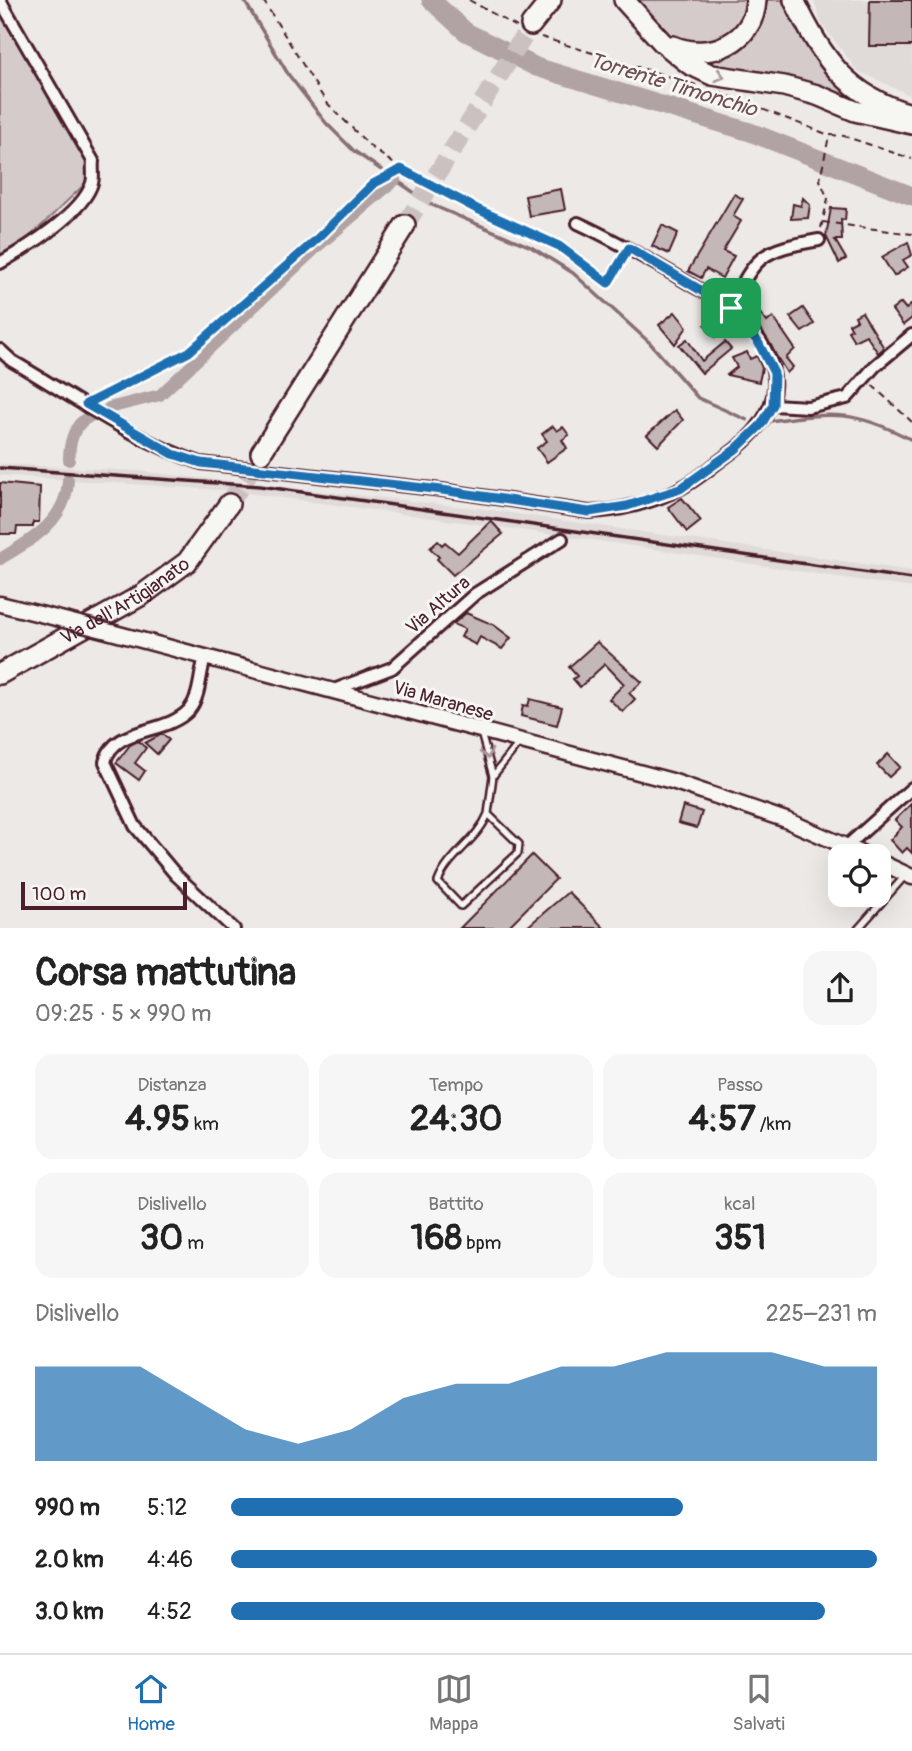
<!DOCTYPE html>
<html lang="it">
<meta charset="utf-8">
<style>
:root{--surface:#fff;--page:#f6f6f6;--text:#222;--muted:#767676;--line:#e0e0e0;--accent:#1f6fb2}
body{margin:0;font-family:Pangolin,sans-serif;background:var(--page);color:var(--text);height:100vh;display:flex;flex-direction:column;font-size:26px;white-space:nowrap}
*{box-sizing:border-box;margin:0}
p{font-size:23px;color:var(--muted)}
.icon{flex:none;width:38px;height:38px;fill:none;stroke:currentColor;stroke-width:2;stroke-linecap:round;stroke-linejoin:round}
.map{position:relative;height:928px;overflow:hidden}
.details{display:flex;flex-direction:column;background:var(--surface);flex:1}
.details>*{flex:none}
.fabs{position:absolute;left:828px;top:844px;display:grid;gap:14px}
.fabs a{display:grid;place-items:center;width:63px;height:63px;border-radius:14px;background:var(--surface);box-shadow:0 7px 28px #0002;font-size:35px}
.scale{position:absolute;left:21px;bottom:18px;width:166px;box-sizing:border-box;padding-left:7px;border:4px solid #4a1f2b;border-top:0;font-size:19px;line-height:24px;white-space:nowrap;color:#4a1f2b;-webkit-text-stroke:5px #f6f6f2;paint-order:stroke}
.pin{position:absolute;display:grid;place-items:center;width:60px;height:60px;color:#fff;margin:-30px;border-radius:14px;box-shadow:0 4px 10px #0006}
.round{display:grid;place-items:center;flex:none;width:74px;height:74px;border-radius:21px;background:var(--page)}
.summary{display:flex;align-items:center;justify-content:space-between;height:119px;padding:0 35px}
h1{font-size:38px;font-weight:700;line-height:52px}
.figures{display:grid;grid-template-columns:repeat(3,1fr);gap:10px;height:119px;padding:7px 35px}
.figures div{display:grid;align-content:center;border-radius:18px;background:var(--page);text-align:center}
.figures b{font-size:35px;font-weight:700}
.figures small{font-size:19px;font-weight:400}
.figures p{font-size:19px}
.chart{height:196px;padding:14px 35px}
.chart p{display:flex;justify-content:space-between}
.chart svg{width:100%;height:126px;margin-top:7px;fill:var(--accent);opacity:.7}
ul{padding:0 35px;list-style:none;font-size:23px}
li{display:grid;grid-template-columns:112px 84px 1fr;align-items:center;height:52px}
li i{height:18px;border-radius:9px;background:var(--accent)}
.tab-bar{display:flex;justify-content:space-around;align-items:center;height:98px;border-top:2px solid var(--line);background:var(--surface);font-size:19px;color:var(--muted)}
.tab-bar a{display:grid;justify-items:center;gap:4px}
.tab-bar .on{color:var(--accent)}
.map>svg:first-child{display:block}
.built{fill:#e0dad8}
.green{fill:#d4cbca;stroke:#8f757a;stroke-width:2}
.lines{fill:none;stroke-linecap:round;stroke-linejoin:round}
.stream{stroke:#886e73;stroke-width:3.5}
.canal{stroke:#b1a2a3;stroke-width:12}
.river{stroke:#b1a2a3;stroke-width:19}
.building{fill:#c4b7b7;stroke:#4a1f2b;stroke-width:2}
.highway-tunnel{stroke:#ccc1c1;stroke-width:19;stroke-dasharray:19 10;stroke-linecap:butt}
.lane-casing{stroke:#4a1f2b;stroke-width:10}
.street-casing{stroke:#4a1f2b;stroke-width:16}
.secondary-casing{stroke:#4a1f2b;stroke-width:19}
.highway-casing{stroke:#4a1f2b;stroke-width:24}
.path{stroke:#4a1f2b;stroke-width:2;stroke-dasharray:7 5;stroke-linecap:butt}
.lane{stroke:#f6f6f2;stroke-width:5}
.street{stroke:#f6f6f2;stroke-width:10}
.secondary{stroke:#f6f6f2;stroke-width:14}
.highway{stroke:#f6f6f2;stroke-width:19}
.rail{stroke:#4a1f2b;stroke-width:3.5}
.secondary-bridge-casing{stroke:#4a1f2b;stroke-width:19;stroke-linecap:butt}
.secondary-bridge{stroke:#f6f6f2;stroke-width:14}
.oneway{stroke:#a99598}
.route-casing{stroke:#fff;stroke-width:14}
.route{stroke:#1f6fb2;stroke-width:9}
.labels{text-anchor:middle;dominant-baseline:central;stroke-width:6;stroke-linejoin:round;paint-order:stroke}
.street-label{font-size:19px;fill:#4a1f2b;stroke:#f6f6f2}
.water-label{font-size:21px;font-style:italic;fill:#6e4d55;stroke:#f6f6f2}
</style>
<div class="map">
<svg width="912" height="929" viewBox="0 0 912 929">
<rect width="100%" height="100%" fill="#ece9e6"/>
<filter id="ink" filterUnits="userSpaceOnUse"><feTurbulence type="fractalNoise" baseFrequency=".0143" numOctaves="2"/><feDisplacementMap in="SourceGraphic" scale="14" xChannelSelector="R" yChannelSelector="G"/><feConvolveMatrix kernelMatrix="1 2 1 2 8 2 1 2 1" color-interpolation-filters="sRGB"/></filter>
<g filter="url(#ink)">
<g class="built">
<polygon points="814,0 912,0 912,96 858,71 822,24"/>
<polygon points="0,464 137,471 483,509 912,571 912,588 587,539 234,491 0,475"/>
</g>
<g class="green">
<path d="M638 0H747L749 7 730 38C718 40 703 46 692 45 670 44 650 16 638 0Z"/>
<path d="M762 0H782C815 53 823 84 883 113L731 74 697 60 727 54Z"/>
<polygon points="0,11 86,159 87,182 13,253 0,259"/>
</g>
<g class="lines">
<g class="stream">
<polyline points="244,0 288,74 326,123 354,151 432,205 531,247 573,273 650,343 698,398 747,420"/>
<path d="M770 421C833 412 855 410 912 440"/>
</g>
<g class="canal">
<polyline points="109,408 160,395 318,246 395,180"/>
<path d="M69 460C69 445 73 424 89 417"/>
<path d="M0 559C32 540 67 520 68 480"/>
</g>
<polyline class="river" points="431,0 466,32 536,67 750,132 912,196"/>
</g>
<g class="building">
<polygon points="870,0 912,0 912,46 869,46"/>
<polygon points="561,189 565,210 529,216 525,196"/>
<polygon points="734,194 743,199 733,216 741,221 723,251 734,256 722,278 706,269 701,278 688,271"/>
<polygon points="803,198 810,205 808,218 791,219 793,204 801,206"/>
<polygon points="831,208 846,209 845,220 841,219 842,240 835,240 846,259 839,263 826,236"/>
<polygon points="662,225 678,233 669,254 652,246"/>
<polygon points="908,242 912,255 903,260 908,267 894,276 882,257"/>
<polygon points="901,303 906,309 912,304 912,318 903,325 892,310"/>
<polygon points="803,308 814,324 802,332 790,317"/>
<polygon points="675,312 687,327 675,344 659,325"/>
<polygon points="722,312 732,324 715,337 705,325"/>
<polygon points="862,312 884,348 878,353 866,335 854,341 848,331 852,329 849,324 857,320 855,316"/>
<polygon points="761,314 767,322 773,317 795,349 786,358 793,367 787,373 753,319"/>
<polygon points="687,339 702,361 725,342 731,349 702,373 679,345"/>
<polygon points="747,352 750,359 757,356 762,368 759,382 727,375 737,367 732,358"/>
<polygon points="675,410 683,420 658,446 647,435"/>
<polygon points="553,426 557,431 563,427 569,435 562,440 567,448 547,462 537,448 547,441 542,434"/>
<polygon points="0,483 40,487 39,522 33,522 33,527 17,527 16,534 0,534"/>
<polygon points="682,498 701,521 687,532 668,507"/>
<polygon points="491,521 503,534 453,575 437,559 439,557 430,548 438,541 442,545 445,542 458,553"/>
<polygon points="466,613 494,625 511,638 502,649 480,637 476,645 461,637 465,629 453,624"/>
<polygon points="597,642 642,682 629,693 635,699 623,712 609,699 624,684 605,664 580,687 573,679 577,676 569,667"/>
<polygon points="530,699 562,707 557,725 521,716 523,705 528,706"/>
<polygon points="162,734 169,740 157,754 145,743"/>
<polygon points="138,741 146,748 135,763 145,771 139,780 116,763 130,745"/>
<polygon points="888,754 900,767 889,777 877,765"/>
<polygon points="912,803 912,853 907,848 902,853 890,840 902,827 895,820"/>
<polygon points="683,806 702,812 697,828 678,823"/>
<polygon points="532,855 556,879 507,928 460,928"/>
<polygon points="568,892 604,928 526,928"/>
</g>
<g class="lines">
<g class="highway-tunnel">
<polyline points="405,225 531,25"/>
<polyline points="229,504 261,453"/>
</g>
<g class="lane-casing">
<g id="lane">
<path d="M481 733 493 776 488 814 519 844 518 853 461 906 438 882C448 855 477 841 488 814"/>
<polyline points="493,776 519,743"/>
<polyline points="858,929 904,877"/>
</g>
</g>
<g class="street-casing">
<g id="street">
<path d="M0 263C26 248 83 213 92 183 94 177 92 168 93 161L0 0"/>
<path d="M731 308C755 254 763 250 819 240"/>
<path d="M0 350 12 361C73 396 133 441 201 463L442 490 589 512C618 511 655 502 681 488 697 480 711 467 725 457 789 412 790 361 732 309 720 299 703 292 690 284 653 262 617 241 578 223"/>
<polyline points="773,405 808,407 847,398 875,366 912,335"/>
<path d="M205 658C199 675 201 695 189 710 166 735 113 726 105 762L135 826 176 875 234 929"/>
<polyline points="334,690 392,668 475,594 562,539"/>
<polyline points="847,846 912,788"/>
</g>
</g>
<g class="secondary-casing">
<g id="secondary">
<polyline points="0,604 60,619"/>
<polyline points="111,632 672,781 786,820 868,856"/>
<polyline points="878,861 912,877"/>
</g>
</g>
<g class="highway-casing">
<g id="highway">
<polyline points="624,0 662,42 689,64 712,75 784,86 817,95 855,111 912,124"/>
<path d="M794 0C821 57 847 96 911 114"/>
<polyline points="531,25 551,0"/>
<path d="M673 46C709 61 754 43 756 0"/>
<polyline points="261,453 405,225"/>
<path id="s1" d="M0 674 142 595 187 562 229 504"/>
</g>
</g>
<g class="path">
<polyline points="263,0 326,102 372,148 411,176 559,246 608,283 622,259"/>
<polyline points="469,0 517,27"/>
<polyline points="541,37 696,85"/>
<polyline points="718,92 829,135 844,136 912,159"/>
<polyline points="823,222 912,234"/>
<polyline points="821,228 828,199 820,180 829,136"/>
<polyline points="872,385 912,422"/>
<polyline points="96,399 189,352 317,239 373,184 399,170"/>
</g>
<use href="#lane" class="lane"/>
<use href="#street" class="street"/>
<use href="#secondary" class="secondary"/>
<use href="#highway" class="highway"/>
<polyline class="rail" points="0,468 260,486 912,579"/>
<g class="secondary-bridge-casing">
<polyline id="secondary-bridge" points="60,619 111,632"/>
</g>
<use href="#secondary-bridge" class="secondary-bridge"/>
</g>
<defs><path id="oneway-chevron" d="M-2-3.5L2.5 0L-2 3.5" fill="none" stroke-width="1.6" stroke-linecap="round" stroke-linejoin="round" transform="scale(1.75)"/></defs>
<g class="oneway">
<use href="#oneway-chevron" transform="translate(720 76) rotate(16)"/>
<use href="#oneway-chevron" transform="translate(487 754) rotate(75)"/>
</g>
</g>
<g class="lines" filter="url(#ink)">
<g class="route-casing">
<polygon id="route" points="401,169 477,209 559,246 608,283 629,248 731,308 758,342 774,373 773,405 761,425 736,449 680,489 627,506 589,512 442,490 201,463 173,454 86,404 189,352 317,239 373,184"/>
</g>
<use href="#route" class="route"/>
</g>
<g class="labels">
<g class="street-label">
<text stroke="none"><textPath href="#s1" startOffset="145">Via dell'Artigianato</textPath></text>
<text transform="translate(438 605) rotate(-41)">Via Altura</text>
<text transform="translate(443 701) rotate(16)">Via Maranese</text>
</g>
<g class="water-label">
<text transform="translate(673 85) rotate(17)">Torrente Timonchio</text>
</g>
</g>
</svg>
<div class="fabs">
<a><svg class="icon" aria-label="locate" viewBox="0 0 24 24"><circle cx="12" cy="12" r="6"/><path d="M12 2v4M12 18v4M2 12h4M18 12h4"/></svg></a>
</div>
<div class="scale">100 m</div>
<div class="pin" style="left:731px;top:308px;background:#1e9e55"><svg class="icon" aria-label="arrive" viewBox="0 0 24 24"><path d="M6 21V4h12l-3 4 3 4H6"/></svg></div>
</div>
<section class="details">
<div class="summary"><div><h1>Corsa mattutina</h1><p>09:25 · 5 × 990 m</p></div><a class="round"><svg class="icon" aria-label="share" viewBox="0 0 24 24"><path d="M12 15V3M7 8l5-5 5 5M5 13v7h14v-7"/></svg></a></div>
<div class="figures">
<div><p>Distanza</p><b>4.95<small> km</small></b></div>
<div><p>Tempo</p><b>24:30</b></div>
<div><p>Passo</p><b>4:57<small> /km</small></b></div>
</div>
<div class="figures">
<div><p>Dislivello</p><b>30<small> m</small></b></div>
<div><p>Battito</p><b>168<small> bpm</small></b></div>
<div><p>kcal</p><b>351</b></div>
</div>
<div class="chart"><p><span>Dislivello</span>225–231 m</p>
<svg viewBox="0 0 160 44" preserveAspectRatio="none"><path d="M0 44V11L10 11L20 11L30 22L40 33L50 38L60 33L70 22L80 17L90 17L100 11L110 11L120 6L130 6L140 6L150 11L160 11V44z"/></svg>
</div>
<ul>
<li><b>990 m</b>5:12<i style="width:70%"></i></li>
<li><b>2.0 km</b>4:46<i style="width:100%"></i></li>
<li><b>3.0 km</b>4:52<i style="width:92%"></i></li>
</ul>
</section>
<nav class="tab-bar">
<a class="on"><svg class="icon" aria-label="home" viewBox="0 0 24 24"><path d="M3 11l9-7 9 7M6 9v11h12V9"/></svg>Home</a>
<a><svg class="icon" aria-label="map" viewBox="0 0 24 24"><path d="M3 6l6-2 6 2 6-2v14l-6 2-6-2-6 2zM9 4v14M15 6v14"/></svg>Mappa</a>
<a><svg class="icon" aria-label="saved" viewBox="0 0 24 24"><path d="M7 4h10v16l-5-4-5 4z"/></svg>Salvati</a>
</nav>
